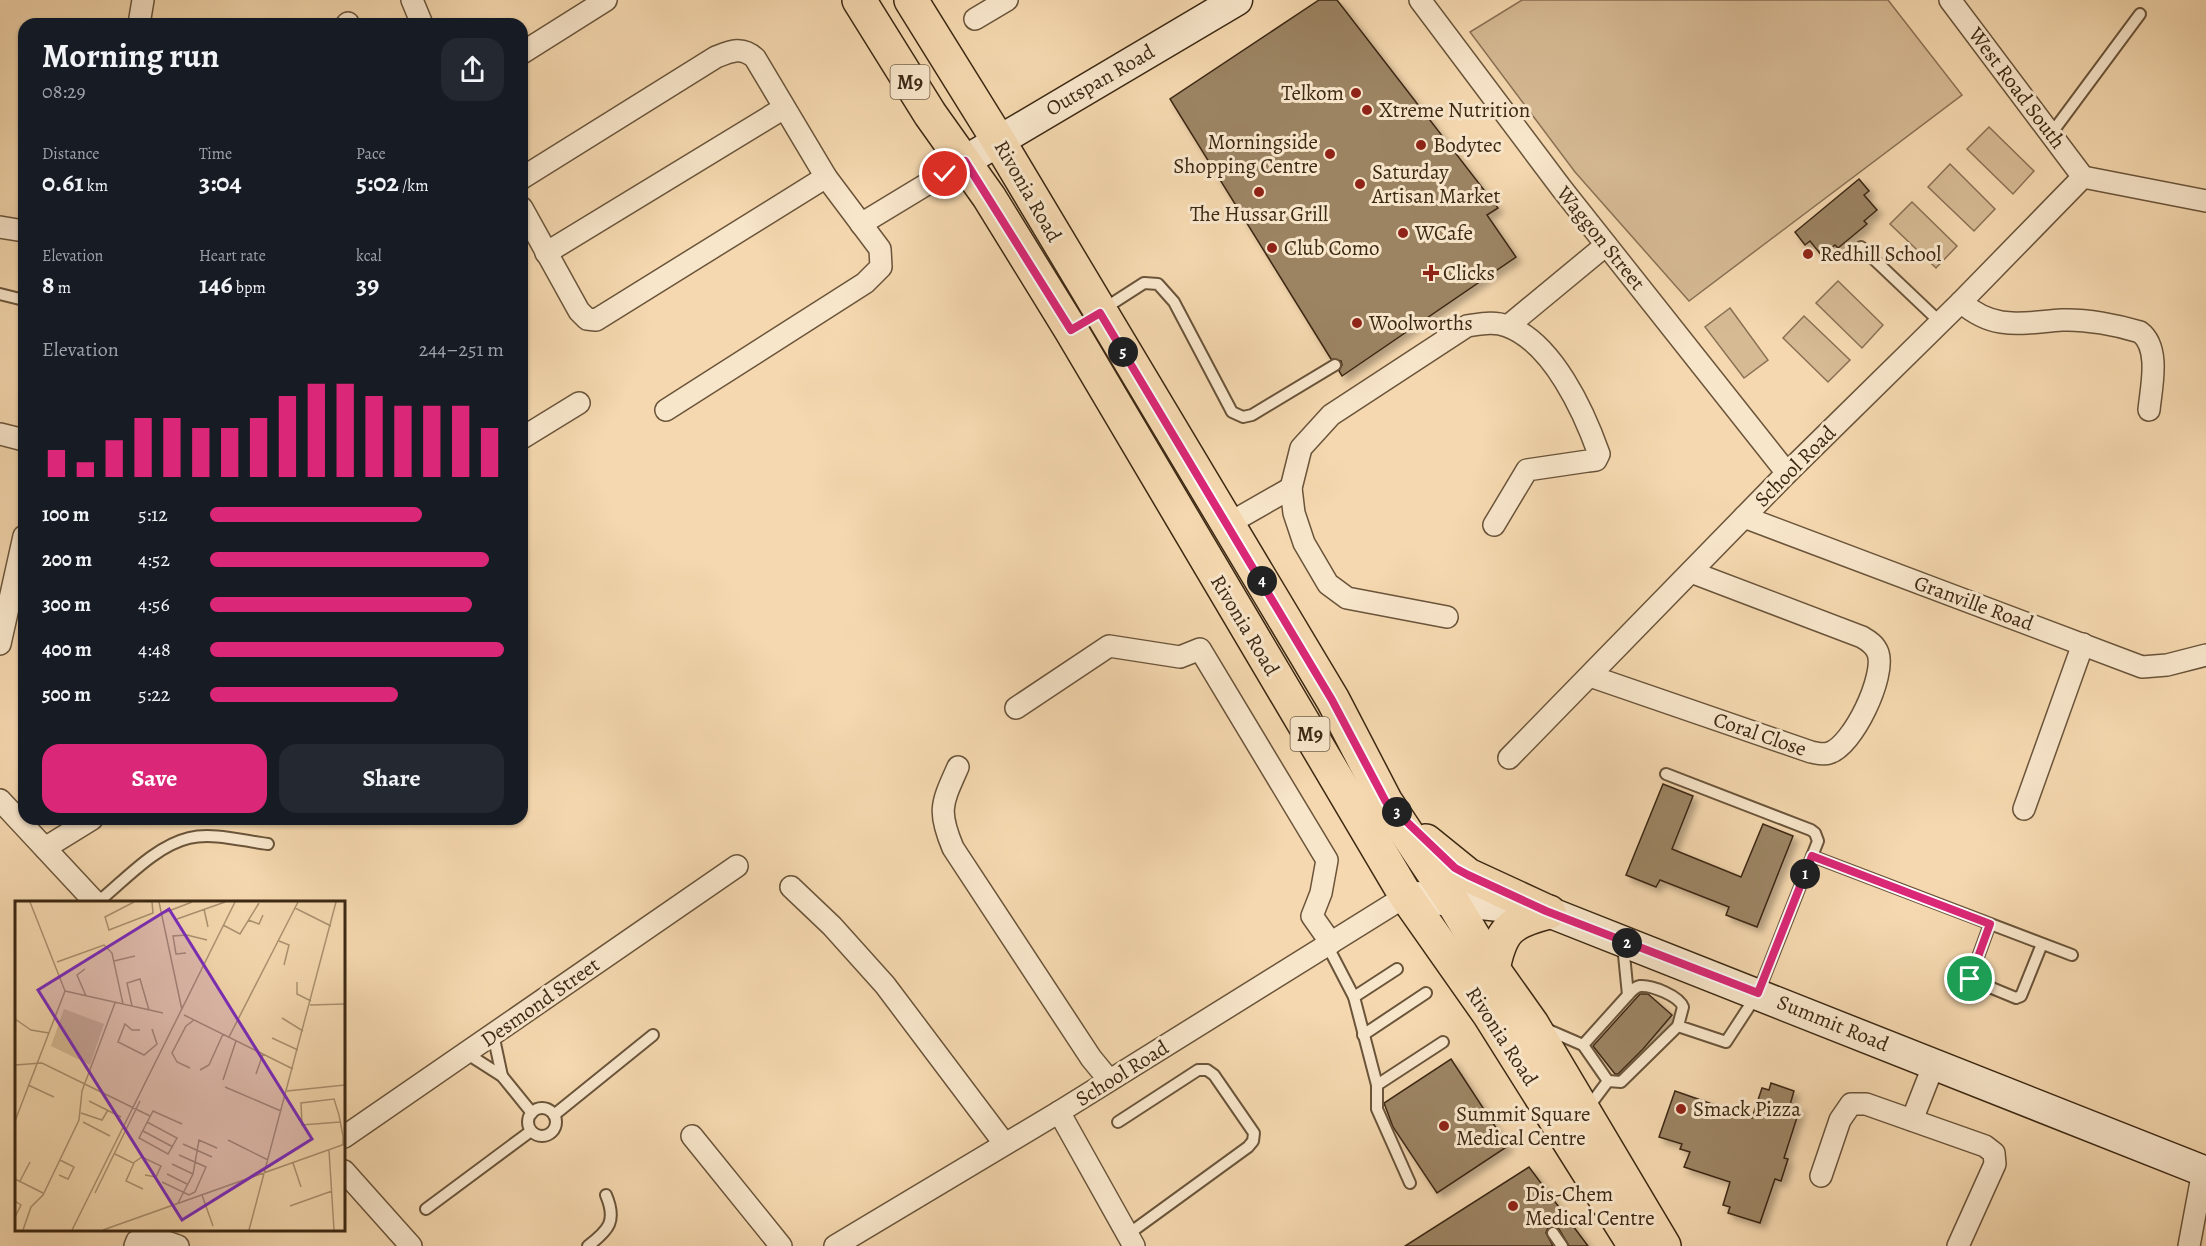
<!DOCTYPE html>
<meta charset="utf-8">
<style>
:root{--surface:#171b24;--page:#242831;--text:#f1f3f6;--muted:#9ea1a6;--accent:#db2777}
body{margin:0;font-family:Alegreya,serif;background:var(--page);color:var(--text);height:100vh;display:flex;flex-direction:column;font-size:22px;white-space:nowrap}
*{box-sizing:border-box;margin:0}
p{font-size:20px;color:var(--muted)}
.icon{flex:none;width:33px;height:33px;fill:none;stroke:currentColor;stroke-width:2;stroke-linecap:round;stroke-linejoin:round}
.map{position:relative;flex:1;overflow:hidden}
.drawer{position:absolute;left:18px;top:18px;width:510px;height:807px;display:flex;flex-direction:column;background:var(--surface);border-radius:18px;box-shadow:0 2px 4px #0004}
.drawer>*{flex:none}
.pin{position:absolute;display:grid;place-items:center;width:51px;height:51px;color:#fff;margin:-26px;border:3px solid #fff;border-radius:50%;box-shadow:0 2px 6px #0007}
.km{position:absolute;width:30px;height:30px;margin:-15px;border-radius:50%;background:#222;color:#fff;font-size:16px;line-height:30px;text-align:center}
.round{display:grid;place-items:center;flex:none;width:63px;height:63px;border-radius:18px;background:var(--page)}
.summary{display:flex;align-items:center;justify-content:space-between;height:102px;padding:0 24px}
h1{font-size:33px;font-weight:700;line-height:45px}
.stats{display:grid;grid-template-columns:repeat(3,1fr);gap:9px;height:102px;padding:6px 24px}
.stats div{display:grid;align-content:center}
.stats b{font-size:26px;font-weight:700}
.stats small{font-size:16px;font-weight:400}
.stats p{font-size:16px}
.chart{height:168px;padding:12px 24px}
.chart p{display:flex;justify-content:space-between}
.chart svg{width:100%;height:108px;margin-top:6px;stroke:var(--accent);stroke-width:6}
.action{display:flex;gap:12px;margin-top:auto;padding:12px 24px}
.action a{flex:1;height:69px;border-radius:18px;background:var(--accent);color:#fff;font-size:24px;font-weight:700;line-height:69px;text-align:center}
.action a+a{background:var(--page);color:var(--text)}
ul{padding:0 24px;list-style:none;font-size:20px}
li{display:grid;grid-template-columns:96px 72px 1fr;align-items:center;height:45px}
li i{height:15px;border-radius:8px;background:var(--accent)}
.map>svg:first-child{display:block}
.green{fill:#d6ba94;stroke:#897154;stroke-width:1.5}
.building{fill:#9c8464;stroke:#3c2813;stroke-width:1.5;filter:url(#shadow)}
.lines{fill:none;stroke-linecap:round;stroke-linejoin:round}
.lane-casing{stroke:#6a543a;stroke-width:14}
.street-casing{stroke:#6a543a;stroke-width:24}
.secondary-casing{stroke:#3c2813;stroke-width:33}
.primary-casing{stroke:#3c2813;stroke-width:36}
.lane{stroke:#f8e6cb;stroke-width:10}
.street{stroke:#f8e6cb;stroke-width:21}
.secondary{stroke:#f8e6cb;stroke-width:30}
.primary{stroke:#f5d8af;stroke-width:33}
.route-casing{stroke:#fff;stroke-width:12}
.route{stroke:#db2777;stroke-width:8}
.poi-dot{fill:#8f2418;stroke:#f8e6cb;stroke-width:2}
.labels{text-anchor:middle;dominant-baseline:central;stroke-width:6;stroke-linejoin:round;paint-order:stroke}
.shield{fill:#f8e6cb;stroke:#74614a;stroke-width:1.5}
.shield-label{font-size:20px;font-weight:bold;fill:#3c2813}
.street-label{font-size:21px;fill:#3c2813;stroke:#f8e6cb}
.poi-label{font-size:21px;fill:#3c2813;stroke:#f8e6cb;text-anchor:start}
.inset-road{fill:none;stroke:#ab9271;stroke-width:1.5}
.view{fill:#7b2cbf;fill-opacity:0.15;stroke:#7b2cbf;stroke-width:3}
.inset-edge{fill:none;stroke:#3c2813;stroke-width:3}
</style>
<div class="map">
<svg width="2206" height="1246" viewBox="0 0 2206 1246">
<defs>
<filter id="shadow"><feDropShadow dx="5" dy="5" stdDeviation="3" flood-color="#0004"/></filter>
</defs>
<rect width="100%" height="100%" fill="#f5d8af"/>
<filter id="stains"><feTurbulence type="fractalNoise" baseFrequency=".00333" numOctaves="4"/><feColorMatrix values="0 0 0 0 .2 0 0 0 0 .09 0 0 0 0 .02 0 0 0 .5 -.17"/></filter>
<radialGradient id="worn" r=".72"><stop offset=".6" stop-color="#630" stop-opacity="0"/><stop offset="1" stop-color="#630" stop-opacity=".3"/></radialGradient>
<g class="green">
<polygon points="1522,0 1888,0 1962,95 1689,301 1575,172 1470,32"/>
<polygon points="1989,127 2034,171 2013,194 1967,149"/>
<polygon points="1950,164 1995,209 1974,231 1928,187"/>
<polygon points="1912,202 1957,246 1936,268 1890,224"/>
<polygon points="1838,281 1883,325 1862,348 1816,303"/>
<polygon points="1730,308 1768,360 1744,378 1705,327"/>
<polygon points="1804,316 1850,360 1828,382 1783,338"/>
</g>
<g class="building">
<polygon points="1319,0 1337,0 1498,208 1487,215 1516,257 1342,376 1339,371 1342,365 1341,361 1331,359 1170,99"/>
<polygon points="1859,179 1869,191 1864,195 1877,210 1864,221 1867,224 1838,248 1835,245 1822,256 1810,241 1805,245 1795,232"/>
<polygon points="1663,784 1693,796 1672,849 1741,877 1763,824 1793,836 1757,927 1726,915 1729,907 1660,880 1656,887 1626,875"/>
<polygon points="1640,994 1648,994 1672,1015 1643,1049 1618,1074 1615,1074 1593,1046"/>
<polygon points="1451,1059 1508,1146 1437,1193 1393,1127 1384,1103"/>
<polygon points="1771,1083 1794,1091 1790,1105 1800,1108 1784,1158 1788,1159 1781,1181 1775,1179 1760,1223 1728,1213 1730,1207 1723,1205 1730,1182 1684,1167 1690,1152 1680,1149 1682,1144 1659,1137 1675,1091 1752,1118 1762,1088 1769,1090"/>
<polygon points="1529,1167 1588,1246 1569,1246 1559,1229 1553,1226 1548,1227 1546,1233 1553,1246 1405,1246"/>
</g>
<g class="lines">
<g class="lane-casing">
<g id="lane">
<polyline points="2051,134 2140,14"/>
<polyline points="1861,247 1940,322"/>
<polyline points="0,294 24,300"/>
<polyline points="1074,328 1144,283 1158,284 1174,302 1232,412 1243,417 1252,415 1335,365"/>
<polyline points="1812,856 2072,955"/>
<path d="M98 902C124 881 155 846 189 838 213 832 243 841 268 844"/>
<polyline points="1990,924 1970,979 2016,998 2021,996 2042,944"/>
<polyline points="1327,945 1354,997 1377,1085 1377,1109 1410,1183"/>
<path d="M1628 995C1632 991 1634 987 1640 986 1652 985 1679 996 1683 1007L1678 1026 1726 1042 1758 993 1818 841 1815 833 1811 830 1666 774"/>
<polyline points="1354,997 1397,969"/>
<polyline points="1546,1029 1583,1045 1608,1081 1587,1109"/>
<polyline points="493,1034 502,1076"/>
<polyline points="1363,1035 1426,993"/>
<polyline points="1583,1045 1628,995 1623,945"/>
<polyline points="466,1053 502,1076 532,1113"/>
<polyline points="1608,1081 1621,1082 1678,1026"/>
<polyline points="1377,1085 1443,1042"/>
<circle cx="542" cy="1122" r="14"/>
<polyline points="554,1115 653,1035"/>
<polyline points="1118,1122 1198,1070 1207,1070 1214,1075 1254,1133 1253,1141 1248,1147 1127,1235"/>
<polyline points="426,1209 531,1131"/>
<polyline points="1553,1233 1562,1246"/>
<path d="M588 1246C609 1230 617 1221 606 1195"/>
</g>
</g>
<g class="street-casing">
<g id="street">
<polyline points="412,0 422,24"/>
<polyline points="1420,0 1562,189 1787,473"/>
<polyline points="1950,0 2083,177"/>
<polyline points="975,19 1007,0"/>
<polyline points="139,24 143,0"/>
<polyline points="347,24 348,23"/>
<polyline points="522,53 606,0"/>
<polyline points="2083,177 2206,201"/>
<path d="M522 178 716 57C731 51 742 46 755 58L826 177 880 249 881 267 865 283 666 410"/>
<polyline points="522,208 579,311 587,319 596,320 826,177"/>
<polyline points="861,224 965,161"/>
<polyline points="0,227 24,231"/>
<polyline points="546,253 784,108"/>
<path d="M1961 302C1994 331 2021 323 2062 320 2086 319 2117 325 2140 332 2161 348 2151 388 2149 410"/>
<polyline points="1508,326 1606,245"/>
<polyline points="0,434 24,440"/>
<polyline points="522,438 579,403"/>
<polyline points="1744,517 2142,667 2167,665 2206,655"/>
<polyline points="1228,524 1291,488"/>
<path d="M1447 617 1347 598 1328 584 1304 543 1294 513 1291 488 1301 448 1331 415 1467 326C1481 324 1494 321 1507 326 1553 343 1584 412 1599 454L1596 460 1588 461 1527 470 1494 525"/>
<polyline points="0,644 24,536"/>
<path d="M1590 676 1811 752C1817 753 1823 755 1829 753 1853 746 1886 676 1878 653 1875 645 1869 641 1862 637L1691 572"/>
<polyline points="1016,708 1109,646 1180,657 1200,649 1327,860 1321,893 1312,916 1331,943"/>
<polyline points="1509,758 1787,473 1961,302 2083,177"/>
<path d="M958 767C942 803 937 810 953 848L1091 1058 1109 1080"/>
<polyline points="0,800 95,902"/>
<polyline points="2024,809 2083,644"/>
<polyline points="45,848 92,819"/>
<polyline points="791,887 832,926 885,985 1004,1143"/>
<polyline points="1059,1112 1134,1246"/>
<polyline points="1912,1120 1934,1064"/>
<polyline points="692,1136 781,1246"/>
<polyline points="344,1137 737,866"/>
<polyline points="344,1171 411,1246"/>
<polyline points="1821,1176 1840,1120 1851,1104 1866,1104 1985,1146 1994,1153 1995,1164 1958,1246"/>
<polyline points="135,1246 137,1241 149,1236 178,1246"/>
<polyline points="835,1246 1059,1112 1406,896"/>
<polyline points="2189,1246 2203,1171"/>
</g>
</g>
<g class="secondary-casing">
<g id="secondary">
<polyline points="965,161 1237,0"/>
<polyline points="1406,896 1546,911 2206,1172"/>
</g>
</g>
<g class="primary-casing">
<g id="primary">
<polyline points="859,0 930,114 989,197 1071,330 1406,896 1489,1014 1635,1246"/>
<polyline points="911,0 998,140 1333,700 1386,802 1452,901 1493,969 1532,1024 1664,1246"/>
<polyline points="1426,841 1468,875 1546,911"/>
<path d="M1493 969C1501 930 1509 922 1549 912"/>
</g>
</g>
<use href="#lane" class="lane"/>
<use href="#street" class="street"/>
<use href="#secondary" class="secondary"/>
<use href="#primary" class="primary"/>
</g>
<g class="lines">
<g class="route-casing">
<polyline id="route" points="945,174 965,161 1071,330 1100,313 1332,700 1386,802 1455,868 1468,875 1546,911 1758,993 1812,856 1990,924 1970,979"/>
</g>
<use href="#route" class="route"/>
</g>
<g class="poi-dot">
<circle cx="1356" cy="93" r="6"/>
<circle cx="1367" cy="110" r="6"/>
<circle cx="1421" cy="145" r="6"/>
<circle cx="1330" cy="154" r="6"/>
<circle cx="1360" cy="184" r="6"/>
<circle cx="1259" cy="192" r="6"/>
<circle cx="1403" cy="233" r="6"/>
<circle cx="1272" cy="248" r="6"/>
<circle cx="1808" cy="254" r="6"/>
<path d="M1428 264h6v6h6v6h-6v6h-6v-6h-6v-6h6z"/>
<circle cx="1357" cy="323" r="6"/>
<circle cx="1681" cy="1109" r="6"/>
<circle cx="1444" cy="1126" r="6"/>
<circle cx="1513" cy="1206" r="6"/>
</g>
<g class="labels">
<g class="shield">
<rect x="890.5" y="65" width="39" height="34" rx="4.5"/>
<rect x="1290.5" y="717" width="39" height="34" rx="4.5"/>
</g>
<g class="shield-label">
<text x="910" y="82">M9</text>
<text x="1310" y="734">M9</text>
</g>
<g class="street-label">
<text transform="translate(1100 80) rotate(-30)">Outspan Road</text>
<text transform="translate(2017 88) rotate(53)">West Road South</text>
<text transform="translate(1028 191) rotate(60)">Rivonia Road</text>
<text transform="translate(1601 238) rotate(51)">Waggon Street</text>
<text transform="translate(1795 466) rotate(-45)">School Road</text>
<text transform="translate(1974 603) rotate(20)">Granville Road</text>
<text transform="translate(1245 625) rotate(59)">Rivonia Road</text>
<text transform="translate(1760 734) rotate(19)">Coral Close</text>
<text transform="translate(540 1002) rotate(-35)">Desmond Street</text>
<text transform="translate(1833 1023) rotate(22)">Summit Road</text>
<text transform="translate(1502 1036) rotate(57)">Rivonia Road</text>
<text transform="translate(1122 1073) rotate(-32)">School Road</text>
</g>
<g class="poi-label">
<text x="1344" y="93" text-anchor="end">Telkom</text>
<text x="1379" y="110">Xtreme Nutrition</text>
<text x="1318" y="142" text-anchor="end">Morningside<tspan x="1318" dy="24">Shopping Centre</tspan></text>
<text x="1433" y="145">Bodytec</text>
<text x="1372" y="172">Saturday<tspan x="1372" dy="24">Artisan Market</tspan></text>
<text x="1259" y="214" text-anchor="middle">The Hussar Grill</text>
<text x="1415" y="233">WCafe</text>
<text x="1284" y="248">Club Como</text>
<text x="1820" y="254">Redhill School</text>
<text x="1443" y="273">Clicks</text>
<text x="1369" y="323">Woolworths</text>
<text x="1693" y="1109">Smack Pizza</text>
<text x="1456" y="1114">Summit Square<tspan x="1456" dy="24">Medical Centre</tspan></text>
<text x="1525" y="1194">Dis-Chem<tspan x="1525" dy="24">Medical Centre</tspan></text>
</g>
</g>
<g transform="translate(15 901)">
<rect width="330" height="330" fill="#f5d8af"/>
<path d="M49 108 89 123 75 164 36 145Z" fill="#d6ba94"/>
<path class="inset-road" d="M15 1 50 90M119 1 90 16 94 29 138 12 137 1M144 1 167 109M280 7 316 25M189 8 193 26M146 13 177 1M162 18 210 1M233 19 244 23 248 14M208 24 225 33 244 2M264 40 274 44 269 64M171 52 161 53 158 35 172 34 192 39M99 60 120 55M42 61 89 44 97 52 108 103M70 68 62 74 71 95M282 81V93L296 100M50 90 148 112M295 104 330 103M117 105 112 82 125 78 134 109M169 114 278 168M267 117 288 130M0 118 16 129 34 132M125 129H117L110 123 103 141 129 154 142 143 137 128M214 136 283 1M257 137 283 149M0 164 27 162 135 215M175 167 162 161 157 152 171 125 179 119M185 169 194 164 208 133M241 173 248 153M208 179 221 140M13 184 39 196M210 186 266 210M272 190 330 184M74 200 106 216M66 212 87 219 93 209M0 220 50 90M68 221 95 235M132 221 162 237 153 253 124 237 138 210 167 223M325 221 287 224 286 202 319 198 324 214 328 235V244M128 230 158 246M213 239 253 259M168 243 197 256M314 249 319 329M100 253 118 262 127 256 146 265 141 276 130 274M119 262 111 280 128 288M278 262 286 286M157 263 178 273M152 273 172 283M44 274 53 278 59 266 45 259M0 278 28 292M5 280 15 261M147 281 174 294 180 291 191 266 164 254M80 292 125 200M187 294 198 325M0 300 6 304 0 316M163 302 178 273 184 239 202 247M275 305 317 290M8 329 16 306 28 294 64 219 67 190 100 102M57 329 220 1M88 329 330 243M234 329 321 1"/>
<path class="view" d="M154 8 297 238 167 319 23 89Z"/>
<rect width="330" height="330" class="inset-edge"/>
</g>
<rect width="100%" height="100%" filter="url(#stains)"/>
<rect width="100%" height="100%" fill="url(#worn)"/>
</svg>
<div class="pin" style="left:1970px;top:979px;background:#1e9e55"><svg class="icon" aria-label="arrive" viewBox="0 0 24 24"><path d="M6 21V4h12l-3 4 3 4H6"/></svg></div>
<div class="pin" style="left:945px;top:174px;background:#d93025"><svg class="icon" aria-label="check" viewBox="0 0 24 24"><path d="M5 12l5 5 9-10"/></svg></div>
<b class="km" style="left:1805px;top:874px">1</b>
<b class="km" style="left:1627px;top:943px">2</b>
<b class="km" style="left:1397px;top:812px">3</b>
<b class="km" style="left:1262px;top:581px">4</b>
<b class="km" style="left:1123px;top:352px">5</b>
<section class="drawer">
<div class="summary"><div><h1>Morning run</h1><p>08:29</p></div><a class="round"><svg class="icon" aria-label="share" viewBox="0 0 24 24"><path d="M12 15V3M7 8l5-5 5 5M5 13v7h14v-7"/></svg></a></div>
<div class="stats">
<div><p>Distance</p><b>0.61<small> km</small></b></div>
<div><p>Time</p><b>3:04</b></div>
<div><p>Pace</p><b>5:02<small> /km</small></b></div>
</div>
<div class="stats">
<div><p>Elevation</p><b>8<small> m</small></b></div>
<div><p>Heart rate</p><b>146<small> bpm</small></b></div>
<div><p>kcal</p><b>39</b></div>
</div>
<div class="chart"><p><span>Elevation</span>244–251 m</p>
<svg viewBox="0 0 160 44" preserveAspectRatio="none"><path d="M5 44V33M15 44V38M25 44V29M35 44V20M45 44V20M55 44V24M65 44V24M75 44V20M85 44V11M95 44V6M105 44V6M115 44V11M125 44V15M135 44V15M145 44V15M155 44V24"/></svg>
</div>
<ul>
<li><b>100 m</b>5:12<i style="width:72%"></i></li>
<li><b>200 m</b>4:52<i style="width:95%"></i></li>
<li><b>300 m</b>4:56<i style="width:89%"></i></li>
<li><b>400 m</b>4:48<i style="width:100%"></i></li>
<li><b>500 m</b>5:22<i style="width:64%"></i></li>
</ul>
<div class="action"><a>Save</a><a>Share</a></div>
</section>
</div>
